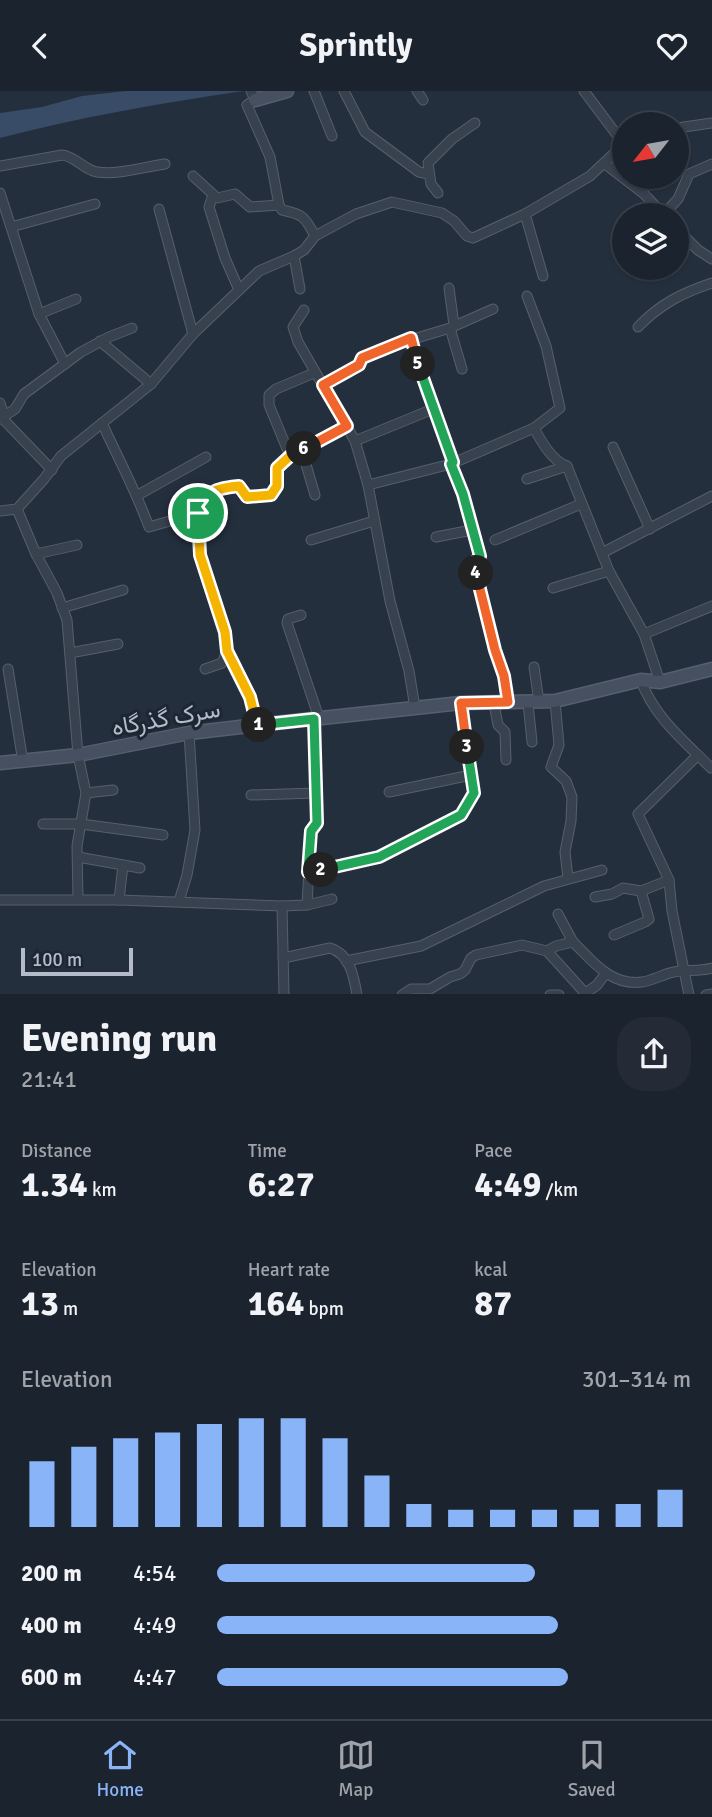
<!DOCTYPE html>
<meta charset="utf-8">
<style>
:root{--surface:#1b232e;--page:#242b36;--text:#f1f3f6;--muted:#a0a4aa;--line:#39404a;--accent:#8ab4f8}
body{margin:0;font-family:Signika,Vazirmatn,sans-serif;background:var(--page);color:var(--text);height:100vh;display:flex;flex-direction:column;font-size:26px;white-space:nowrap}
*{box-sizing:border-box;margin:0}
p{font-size:23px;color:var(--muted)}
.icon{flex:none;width:38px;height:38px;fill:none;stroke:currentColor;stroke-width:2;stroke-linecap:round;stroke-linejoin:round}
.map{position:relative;height:903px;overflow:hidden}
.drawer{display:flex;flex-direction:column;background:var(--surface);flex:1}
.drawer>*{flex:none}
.needle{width:46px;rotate:239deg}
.controls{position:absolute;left:612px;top:21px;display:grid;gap:14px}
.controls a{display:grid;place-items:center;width:77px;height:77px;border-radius:50%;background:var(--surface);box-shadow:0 2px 5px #0004,0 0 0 2px var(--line);font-size:35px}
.scale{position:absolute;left:21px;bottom:18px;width:112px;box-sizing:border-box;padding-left:7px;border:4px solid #b4bcc9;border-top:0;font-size:19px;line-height:24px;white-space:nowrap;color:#b4bcc9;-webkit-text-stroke:5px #1d2633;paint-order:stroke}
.pin{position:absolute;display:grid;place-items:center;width:60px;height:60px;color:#fff;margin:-30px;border:4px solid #fff;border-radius:50%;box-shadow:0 2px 7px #0007}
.km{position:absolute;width:35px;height:35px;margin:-18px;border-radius:50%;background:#222;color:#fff;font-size:19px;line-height:35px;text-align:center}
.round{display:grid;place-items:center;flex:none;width:74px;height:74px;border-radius:28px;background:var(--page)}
.head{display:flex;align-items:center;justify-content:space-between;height:119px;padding:0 21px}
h1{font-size:38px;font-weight:800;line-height:52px}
.metrics{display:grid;grid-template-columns:repeat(3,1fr);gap:10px;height:119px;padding:7px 21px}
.metrics div{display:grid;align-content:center}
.metrics b{font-size:35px;font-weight:800}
.metrics small{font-size:19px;font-weight:400}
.metrics p{font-size:19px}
.chart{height:196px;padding:14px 21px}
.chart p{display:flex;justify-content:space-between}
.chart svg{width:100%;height:126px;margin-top:7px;stroke:var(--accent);stroke-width:6}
ul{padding:0 21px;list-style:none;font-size:23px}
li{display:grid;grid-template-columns:112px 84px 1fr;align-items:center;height:52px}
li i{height:18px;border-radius:9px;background:var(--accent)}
header{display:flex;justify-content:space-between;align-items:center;height:91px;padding:0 21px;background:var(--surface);font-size:32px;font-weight:800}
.menu{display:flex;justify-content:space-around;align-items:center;height:98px;border-top:2px solid var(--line);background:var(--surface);font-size:19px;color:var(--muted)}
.menu a{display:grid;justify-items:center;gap:4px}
.menu .active{color:var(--accent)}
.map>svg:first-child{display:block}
.water{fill:#394c67}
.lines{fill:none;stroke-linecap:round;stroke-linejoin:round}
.street-casing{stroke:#565f6c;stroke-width:11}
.secondary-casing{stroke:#565f6c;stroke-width:15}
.street{stroke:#38414e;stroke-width:9}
.secondary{stroke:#465061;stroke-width:12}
.split-1-casing{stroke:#fff;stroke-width:14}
.split-2-casing{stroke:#fff;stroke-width:14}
.split-3-casing{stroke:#fff;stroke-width:14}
.split-4-casing{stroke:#fff;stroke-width:14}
.split-5-casing{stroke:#fff;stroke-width:14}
.split-6-casing{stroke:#fff;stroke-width:14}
.split-7-casing{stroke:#fff;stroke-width:14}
.split-1{stroke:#f5b400;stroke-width:9}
.split-2{stroke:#22a559;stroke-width:9}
.split-3{stroke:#22a559;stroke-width:9}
.split-4{stroke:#f0652b;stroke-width:9}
.split-5{stroke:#22a559;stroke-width:9}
.split-6{stroke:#f0652b;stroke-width:9}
.split-7{stroke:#f5b400;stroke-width:9}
.labels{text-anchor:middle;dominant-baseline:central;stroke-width:6;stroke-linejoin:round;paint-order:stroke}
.street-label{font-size:24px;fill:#b4bcc9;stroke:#1d2633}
</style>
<header><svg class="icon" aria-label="back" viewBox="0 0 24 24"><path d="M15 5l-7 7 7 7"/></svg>Sprintly<svg class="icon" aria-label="heart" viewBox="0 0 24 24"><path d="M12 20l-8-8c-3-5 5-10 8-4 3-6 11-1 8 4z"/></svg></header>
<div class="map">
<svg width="712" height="904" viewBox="0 0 712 904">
<rect width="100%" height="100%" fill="#242f3e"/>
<path class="water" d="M126 0H244C162 12 80 26 0 47V22L42 16 82 5Z"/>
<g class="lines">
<g class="street-casing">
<g id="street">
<polyline points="251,0 255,9 247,14 270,66 279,114"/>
<polyline points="314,0 332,45"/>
<polyline points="344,0 365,41 419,81 429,83"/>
<polyline points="417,0 423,9"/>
<polyline points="584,0 623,52"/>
<polyline points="677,37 712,32"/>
<polyline points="605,73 644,103 664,124"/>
<path d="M0 75 62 64C75 65 84 79 97 81 118 84 144 76 165 73"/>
<path d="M193 85 217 107 235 103 250 116 279 114 282 119C303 123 305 126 315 145"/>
<polyline points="0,102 39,223 65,273"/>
<polyline points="438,102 431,93 428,72 452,48 475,32"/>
<polyline points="213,104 209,116 225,167 239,199"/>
<polyline points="159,118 193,243"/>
<polyline points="525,123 543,185"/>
<polyline points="663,124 678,108 689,83 712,73"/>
<polyline points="11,136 95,113"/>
<polyline points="677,138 698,159 712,168"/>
<polyline points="624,151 625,151"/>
<polyline points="294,165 300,198"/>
<polyline points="449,197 454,234"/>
<polyline points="527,205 546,255 560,317 534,337"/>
<polyline points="304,219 293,236 298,251 355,350 368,394 390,510 409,580 415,617"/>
<polyline points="39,223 76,208"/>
<path d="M638 236C660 213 682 202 712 192"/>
<polyline points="450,237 462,278"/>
<polyline points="411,247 426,301 453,371"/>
<polyline points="100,250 151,293"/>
<polyline points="323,294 360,274 362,267 380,258 450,237 493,218"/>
<polyline points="0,312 4,325"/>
<polyline points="2,327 52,379"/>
<polyline points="0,328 15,318 24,303 81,261 109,246 132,237"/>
<path d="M102 332C118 367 136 400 149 436L198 422"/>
<polyline points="355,350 433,318"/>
<polyline points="613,356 650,438"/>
<polyline points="302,360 315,404"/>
<polyline points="290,365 269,314 269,304 276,298 314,282"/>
<polyline points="451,373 463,403 480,465 474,472 495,559 504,585 508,611"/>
<polyline points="527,388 567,375"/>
<path d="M368 394 451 373 534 337C541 350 552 370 567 375L609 480 644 543 660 591"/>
<polyline points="138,404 206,366"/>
<polyline points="17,418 36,463 57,502 67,529 78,664 86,702 77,755 78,808"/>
<polyline points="0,420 17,418 44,388 61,365 151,293 193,243 259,180 294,165 304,159 315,145 356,123 392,111 442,122 454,130 467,145 473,147 525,123 590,85 625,52"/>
<polyline points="436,446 472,439"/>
<polyline points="311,449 374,430"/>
<polyline points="495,449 581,413"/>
<polyline points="602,462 712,405"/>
<polyline points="36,463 77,454"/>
<polyline points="553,497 609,480"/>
<polyline points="62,517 123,499"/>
<polyline points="301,524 288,528 287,532 319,627"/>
<polyline points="644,543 712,515"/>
<polyline points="70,562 118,553"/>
<polyline points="534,576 539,611"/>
<polyline points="8,578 23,671"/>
<polyline points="205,578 222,572 227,560"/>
<path d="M641 589C653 625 685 651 711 677"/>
<polyline points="555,610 559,654 551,676 566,690 572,706 571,730 565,761 568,787"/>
<polyline points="528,612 532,651"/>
<polyline points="494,613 498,634 505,641 506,669"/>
<polyline points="257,634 250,605 227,560 225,541 200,464 198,422 203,411 215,398 239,395 247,406 271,404 277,395 277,377 290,365 347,335"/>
<polyline points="389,701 471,684"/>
<polyline points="86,702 113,699"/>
<polyline points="251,704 316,702"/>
<polyline points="43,733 81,733 163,744"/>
<polyline points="78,766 140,777"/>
<polyline points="308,781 379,766 461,724 474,702 461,612"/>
<polyline points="595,806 612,803 623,797 641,800"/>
<polyline points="0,809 119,809 282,815 307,814 332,808"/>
<polyline points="119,809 123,774"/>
<polyline points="179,810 187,784 195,739 189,642"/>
<polyline points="307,814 311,740 317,732 314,628"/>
<polyline points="282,815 284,904"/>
<polyline points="558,823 573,851"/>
<polyline points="614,844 645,831 649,828 641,800 669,789"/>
<path d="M547 860 556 855 573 851C593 870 610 895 642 891 652 890 663 883 674 881 685 878 698 881 712 877"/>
<path d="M283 867 330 857C350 863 354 886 357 904"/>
<polyline points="346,870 421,855 544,795 602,779"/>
<polyline points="402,904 411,898 430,898 450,886 460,883 465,879 471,867 476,864 522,854 547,860 585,902"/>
<polyline points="550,904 559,904"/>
<polyline points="583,904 597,894 606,882"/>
<polyline points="689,904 672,820 669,789 638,723 698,664"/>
<polyline points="706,904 712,903"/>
</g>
</g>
<g class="secondary-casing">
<g id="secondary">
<polyline points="255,9 287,0"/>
<polyline points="0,672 78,664 189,642 257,634 461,612 555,610 641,589 660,591 712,578"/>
</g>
</g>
<use href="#street" class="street"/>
<use href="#secondary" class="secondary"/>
</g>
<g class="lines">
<g class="split-1-casing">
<polyline id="split-1" points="198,422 200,464 225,541 227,560 250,606 257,634 259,634"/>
</g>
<g class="split-2-casing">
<polyline id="split-2" points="259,634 314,628 317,732 311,740 308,781 321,779"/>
</g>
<g class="split-3-casing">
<polyline id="split-3" points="321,779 379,766 461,724 474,702 467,656"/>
</g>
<g class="split-4-casing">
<polyline id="split-4" points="467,656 461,612 508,611 504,585 495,559 476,482"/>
</g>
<g class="split-5-casing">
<polyline id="split-5" points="418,273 453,371 451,373 463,403 480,465 474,472 476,482"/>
</g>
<g class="split-6-casing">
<polyline id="split-6" points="304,358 347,335 323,294 359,274 362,267 411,247 418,273"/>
</g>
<g class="split-7-casing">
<path id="split-7" d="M198 422C209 398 215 398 239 395L247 406 271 404 277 395V377L290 365 304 358"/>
</g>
<use href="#split-1" class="split-1"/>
<use href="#split-2" class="split-2"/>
<use href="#split-3" class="split-3"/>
<use href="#split-4" class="split-4"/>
<use href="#split-5" class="split-5"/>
<use href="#split-6" class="split-6"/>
<use href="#split-7" class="split-7"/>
</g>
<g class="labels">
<g class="street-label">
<text transform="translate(166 627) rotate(-10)">سرک گذرگاه</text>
</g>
</g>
</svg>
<div class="controls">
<a><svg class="needle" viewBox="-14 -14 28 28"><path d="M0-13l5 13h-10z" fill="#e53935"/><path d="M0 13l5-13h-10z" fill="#a0a4aa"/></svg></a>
<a><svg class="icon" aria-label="layers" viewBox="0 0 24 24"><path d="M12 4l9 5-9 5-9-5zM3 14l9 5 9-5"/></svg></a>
</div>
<div class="scale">100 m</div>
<div class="pin" style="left:198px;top:422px;background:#1e9e55"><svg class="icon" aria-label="arrive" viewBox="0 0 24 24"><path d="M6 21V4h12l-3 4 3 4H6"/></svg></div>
<b class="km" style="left:259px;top:634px">1</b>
<b class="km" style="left:321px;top:779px">2</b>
<b class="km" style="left:467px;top:656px">3</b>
<b class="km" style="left:476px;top:482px">4</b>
<b class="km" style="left:418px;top:273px">5</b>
<b class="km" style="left:304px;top:358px">6</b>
</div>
<section class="drawer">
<div class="head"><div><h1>Evening run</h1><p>21:41</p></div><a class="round"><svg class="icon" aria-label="share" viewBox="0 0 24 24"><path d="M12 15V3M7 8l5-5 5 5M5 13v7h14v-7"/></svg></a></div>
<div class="metrics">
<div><p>Distance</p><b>1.34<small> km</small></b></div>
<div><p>Time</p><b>6:27</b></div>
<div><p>Pace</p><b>4:49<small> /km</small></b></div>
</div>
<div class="metrics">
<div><p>Elevation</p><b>13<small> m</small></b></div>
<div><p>Heart rate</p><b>164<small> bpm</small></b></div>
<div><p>kcal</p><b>87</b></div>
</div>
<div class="chart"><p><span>Elevation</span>301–314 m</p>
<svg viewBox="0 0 160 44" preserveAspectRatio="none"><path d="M5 44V21M15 44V16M25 44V13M35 44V11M45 44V8M55 44V6M65 44V6M75 44V13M85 44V26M95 44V36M105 44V38M115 44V38M125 44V38M135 44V38M145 44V36M155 44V31"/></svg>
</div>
<ul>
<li><b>200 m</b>4:54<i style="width:67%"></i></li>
<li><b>400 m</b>4:49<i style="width:72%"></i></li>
<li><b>600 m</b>4:47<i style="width:74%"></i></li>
</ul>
</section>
<nav class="menu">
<a class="active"><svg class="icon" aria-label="home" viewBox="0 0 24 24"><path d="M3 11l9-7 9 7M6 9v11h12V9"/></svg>Home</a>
<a><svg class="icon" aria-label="map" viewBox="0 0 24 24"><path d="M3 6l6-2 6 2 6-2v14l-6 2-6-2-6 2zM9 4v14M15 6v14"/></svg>Map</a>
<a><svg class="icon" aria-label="saved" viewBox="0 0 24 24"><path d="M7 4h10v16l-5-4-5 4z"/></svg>Saved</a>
</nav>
